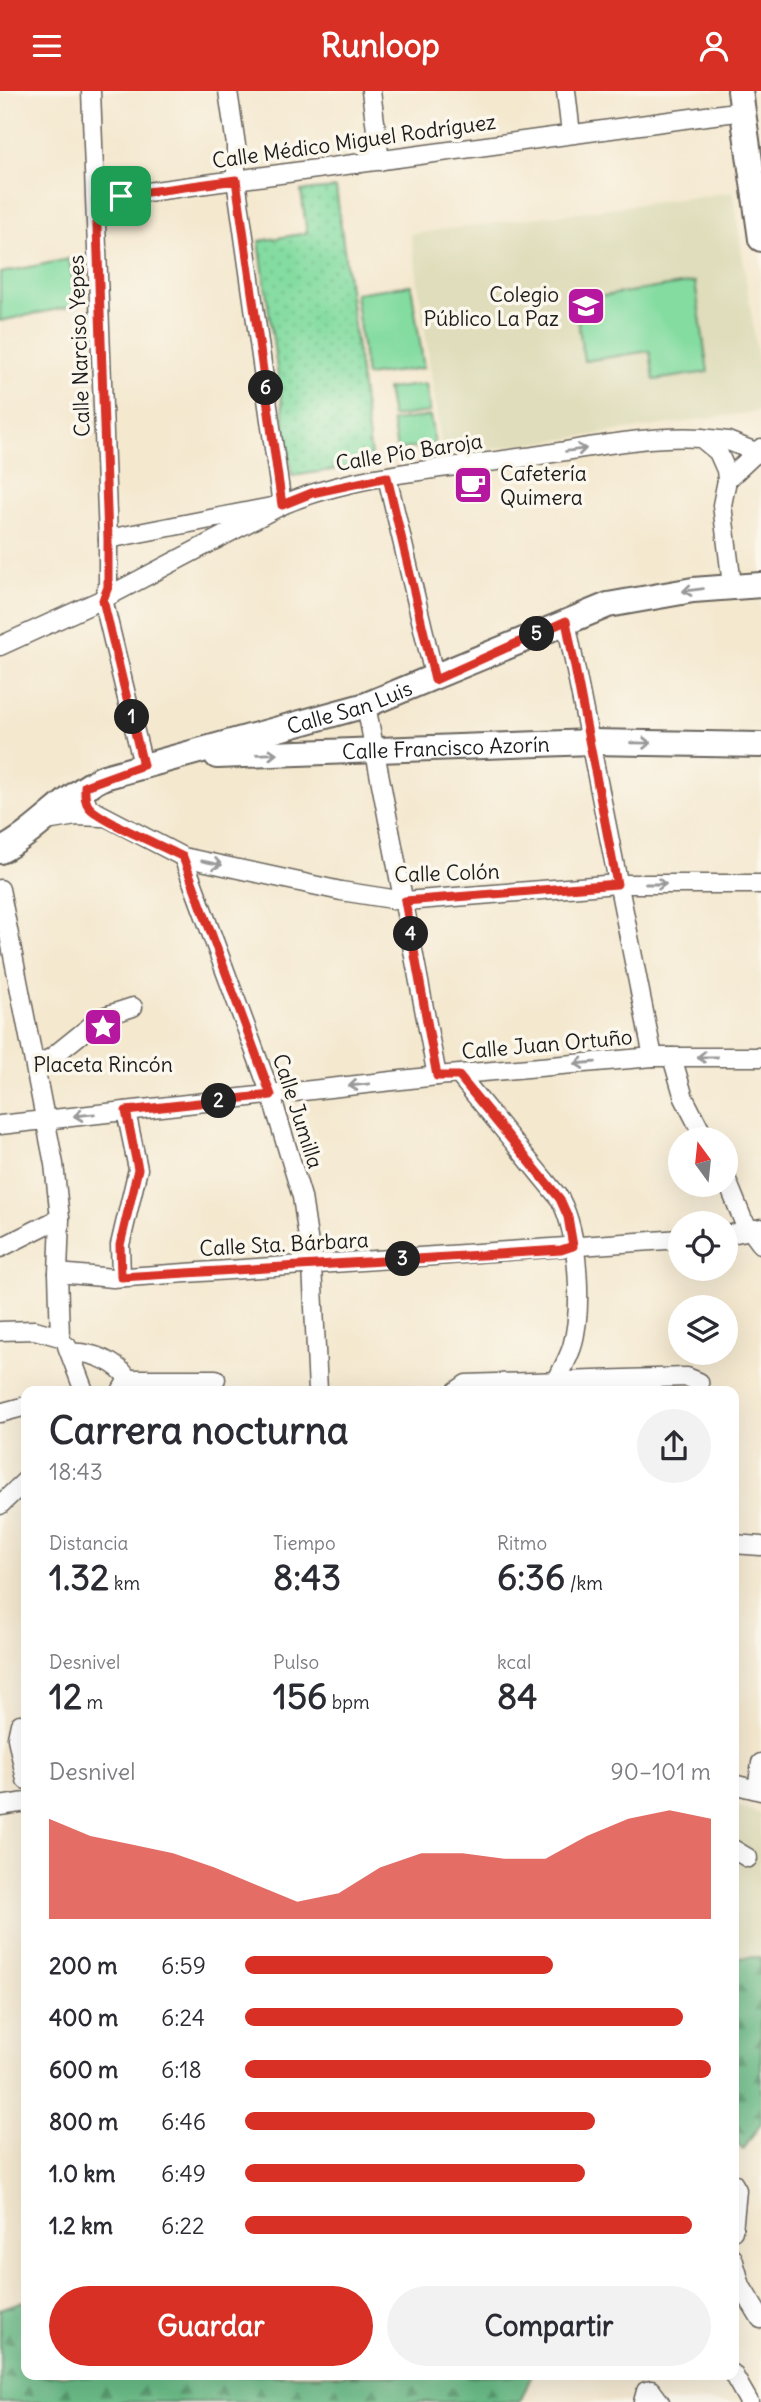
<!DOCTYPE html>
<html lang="es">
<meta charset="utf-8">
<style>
:root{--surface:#fff;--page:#f2f2f3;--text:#2b2b33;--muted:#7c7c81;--accent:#d93025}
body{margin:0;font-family:Delius,sans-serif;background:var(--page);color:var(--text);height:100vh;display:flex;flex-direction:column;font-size:26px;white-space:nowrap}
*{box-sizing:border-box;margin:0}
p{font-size:23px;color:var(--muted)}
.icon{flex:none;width:38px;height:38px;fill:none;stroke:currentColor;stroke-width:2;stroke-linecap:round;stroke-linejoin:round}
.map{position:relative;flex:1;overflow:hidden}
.panel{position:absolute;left:21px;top:1295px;width:718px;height:994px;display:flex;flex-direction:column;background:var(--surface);border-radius:14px;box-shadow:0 7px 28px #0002}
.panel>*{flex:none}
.needle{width:46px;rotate:345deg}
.tools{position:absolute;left:668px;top:1036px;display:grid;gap:14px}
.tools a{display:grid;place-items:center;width:70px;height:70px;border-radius:50%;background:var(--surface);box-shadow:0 7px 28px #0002;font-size:35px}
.pin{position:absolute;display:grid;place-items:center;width:60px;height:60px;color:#fff;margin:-30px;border-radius:14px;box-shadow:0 4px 10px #0006}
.km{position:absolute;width:35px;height:35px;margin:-18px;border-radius:50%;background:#222;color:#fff;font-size:19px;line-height:35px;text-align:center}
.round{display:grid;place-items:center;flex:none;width:74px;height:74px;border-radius:37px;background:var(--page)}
.head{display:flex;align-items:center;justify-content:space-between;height:119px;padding:0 28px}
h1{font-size:38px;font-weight:800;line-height:52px}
.stats{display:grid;grid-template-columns:repeat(3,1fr);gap:10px;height:119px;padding:7px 28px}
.stats div{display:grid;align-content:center}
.stats b{font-size:35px;font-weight:800}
.stats small{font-size:19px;font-weight:400}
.stats p{font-size:19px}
.chart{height:196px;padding:14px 28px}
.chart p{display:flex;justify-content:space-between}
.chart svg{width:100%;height:126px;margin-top:7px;fill:var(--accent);opacity:.7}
.cta{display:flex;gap:14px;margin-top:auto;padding:14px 28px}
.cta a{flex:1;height:80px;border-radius:42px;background:var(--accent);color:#fff;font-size:28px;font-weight:800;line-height:80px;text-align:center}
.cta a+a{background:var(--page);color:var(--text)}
ul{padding:0 28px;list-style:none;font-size:23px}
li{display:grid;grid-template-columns:112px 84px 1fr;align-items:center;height:52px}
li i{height:18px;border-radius:9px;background:var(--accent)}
header{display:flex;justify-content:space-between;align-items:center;height:91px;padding:0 28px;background:var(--accent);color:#fff;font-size:32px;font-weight:800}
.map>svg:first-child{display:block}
.built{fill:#dfddbb}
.grass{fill:#84dca1;stroke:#507c5e;stroke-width:2}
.forest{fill:url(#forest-firs);stroke:#446c52;stroke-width:2}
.park{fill:url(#park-dots);stroke:#507c5e;stroke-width:2}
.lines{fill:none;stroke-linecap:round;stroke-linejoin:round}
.street-casing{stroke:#68635b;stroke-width:21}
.secondary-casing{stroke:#68635b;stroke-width:28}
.street{stroke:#fff;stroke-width:18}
.secondary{stroke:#fff;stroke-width:24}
.oneway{stroke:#999}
.route-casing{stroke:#fff;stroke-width:14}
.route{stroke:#d93025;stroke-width:9}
.labels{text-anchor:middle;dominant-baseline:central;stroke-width:7;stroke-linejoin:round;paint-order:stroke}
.street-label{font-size:21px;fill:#1c1c1c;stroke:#fbf7ec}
.poi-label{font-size:21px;fill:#1c1c1c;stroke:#fbf7ec;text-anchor:end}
</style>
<header><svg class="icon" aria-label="menu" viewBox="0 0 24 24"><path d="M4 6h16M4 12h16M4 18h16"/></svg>Runloop<svg class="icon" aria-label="person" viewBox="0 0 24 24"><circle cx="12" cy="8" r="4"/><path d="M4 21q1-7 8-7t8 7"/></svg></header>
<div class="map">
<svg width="761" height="2311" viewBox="0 0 761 2311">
<defs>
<pattern id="forest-firs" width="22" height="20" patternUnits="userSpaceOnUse" patternTransform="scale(1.75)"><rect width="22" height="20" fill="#6bbc87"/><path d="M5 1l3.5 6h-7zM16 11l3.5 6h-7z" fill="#57986e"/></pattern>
<pattern id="park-dots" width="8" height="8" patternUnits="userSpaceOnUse" patternTransform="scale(1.75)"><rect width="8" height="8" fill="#84dca1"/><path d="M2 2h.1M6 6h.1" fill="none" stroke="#71bc8a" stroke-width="1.8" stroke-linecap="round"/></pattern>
</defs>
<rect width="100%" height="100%" fill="#fbf7ec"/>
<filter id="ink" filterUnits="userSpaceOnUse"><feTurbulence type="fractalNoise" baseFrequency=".0143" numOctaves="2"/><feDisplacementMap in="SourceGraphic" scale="14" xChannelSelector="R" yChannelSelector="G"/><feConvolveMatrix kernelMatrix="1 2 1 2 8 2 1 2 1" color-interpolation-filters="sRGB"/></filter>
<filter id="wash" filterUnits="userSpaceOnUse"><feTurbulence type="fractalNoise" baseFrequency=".00686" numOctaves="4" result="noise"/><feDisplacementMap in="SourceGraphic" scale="28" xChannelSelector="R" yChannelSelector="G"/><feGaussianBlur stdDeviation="1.57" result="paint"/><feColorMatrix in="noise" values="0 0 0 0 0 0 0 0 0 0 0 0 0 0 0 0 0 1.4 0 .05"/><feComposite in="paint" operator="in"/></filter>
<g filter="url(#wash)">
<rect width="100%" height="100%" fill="#f4e8cf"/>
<g class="built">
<polygon points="733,101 761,288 761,320 443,365 411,143"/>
<polygon points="733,1714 761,1723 761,1866 733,1867"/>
</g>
<g class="grass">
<polygon points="69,168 78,214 0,230 0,182"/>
<polygon points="695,191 708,281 654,289 650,260 584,270 575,209"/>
<polygon points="411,194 424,277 366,285 355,202"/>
<polygon points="426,293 430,321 392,326 387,298"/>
<polygon points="430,325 435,354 397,359 392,330"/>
</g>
<g class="forest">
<polygon points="761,1866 761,2033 743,2059 733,2049 733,1867"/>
<polygon points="26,2209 26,2284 532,2284 520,2311 0,2311 0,2218"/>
</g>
<polygon class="park" points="336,97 372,373 292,385 259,150 307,142 301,100"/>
</g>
<g filter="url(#ink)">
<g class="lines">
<g class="street-casing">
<g id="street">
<polyline points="91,0 108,448 108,496 103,508 143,674"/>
<polyline points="371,0 380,70"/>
<polyline points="566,0 571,43"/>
<polyline points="96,108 743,20"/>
<polyline points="701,347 728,350 761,363"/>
<polyline points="387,386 435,588"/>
<polyline points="727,389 761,357"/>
<polyline points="108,448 282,414 236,89 236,54 228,0"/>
<polyline points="566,530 653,966"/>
<path d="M0 555 103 508 282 414C358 382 445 378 526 366 584 358 643 344 701 347L718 361 726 379 727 389 722 414 732 494"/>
<polyline points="366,614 437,985"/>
<polyline points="85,695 85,708 89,717 183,766 341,800 405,810 617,793 761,793"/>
<polyline points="46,730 76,725 102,726"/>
<polyline points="183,766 271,1004 302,1106 312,1174 318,1300"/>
<polyline points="0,798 54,1073 60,1127 58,1182 60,1246 35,1239 0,1240"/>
<polyline points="672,966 684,1007 705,1048"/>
<polyline points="36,973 51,967 102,926 133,916"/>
<path d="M459 984 560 1108C579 1143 583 1217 572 1256 567 1271 558 1285 552 1300"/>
<polyline points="0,1034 437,985 653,966 761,966"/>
<polyline points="726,1087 743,1129 761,1153"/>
<polyline points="726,1144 761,1137"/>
<polyline points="0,1157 60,1127"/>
<polyline points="58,1182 113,1187 681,1148"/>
<polyline points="121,1186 120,1154 138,1078 126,1020"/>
<polyline points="67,1255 84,1300"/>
<path d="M71 1262C90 1260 118 1271 128 1288"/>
<polyline points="121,1300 128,1288 216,1288"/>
<polyline points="456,1300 466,1293 687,1286 699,1291 700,1300"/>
<polyline points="0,1322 26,1315"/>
<polyline points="0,1414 26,1389"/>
<polyline points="733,1453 761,1455"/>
<polyline points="20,1633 17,1647 26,1689"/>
<polyline points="733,1693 761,1700"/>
<polyline points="757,1698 761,1672"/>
<polyline points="0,1715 26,1711"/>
<polyline points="733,1758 748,1767"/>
<polyline points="733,2092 737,2099 733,2140"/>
<polyline points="733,2167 741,2195 761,2228"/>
<polyline points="733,2283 749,2311"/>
<polyline points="643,2311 646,2300 651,2299 660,2311"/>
</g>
</g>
<g class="secondary-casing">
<g id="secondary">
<polyline points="740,0 761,148"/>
<path id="s1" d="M217 665 591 651 761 654"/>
<path id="s2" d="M0 760C39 740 64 705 104 686L366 614 608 514 693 499 761 494"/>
</g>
</g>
<use href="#street" class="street"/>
<use href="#secondary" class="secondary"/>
</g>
<defs><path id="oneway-shaft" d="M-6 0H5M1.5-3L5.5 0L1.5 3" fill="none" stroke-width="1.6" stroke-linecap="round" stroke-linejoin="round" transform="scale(1.75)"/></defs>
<g class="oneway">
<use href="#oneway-shaft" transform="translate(576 359) rotate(-8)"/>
<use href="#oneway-shaft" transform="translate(693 499) rotate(173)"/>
<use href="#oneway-shaft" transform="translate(641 652) rotate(1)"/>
<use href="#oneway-shaft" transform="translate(267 663) rotate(-2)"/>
<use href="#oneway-shaft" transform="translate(212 772) rotate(12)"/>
<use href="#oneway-shaft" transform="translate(656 793)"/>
<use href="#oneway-shaft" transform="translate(707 966) rotate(180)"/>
<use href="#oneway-shaft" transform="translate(585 972) rotate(175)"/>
<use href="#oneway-shaft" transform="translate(359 994) rotate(174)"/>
<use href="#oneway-shaft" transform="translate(84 1024) rotate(174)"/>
</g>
</g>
<g class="lines" filter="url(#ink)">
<g class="route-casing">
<path id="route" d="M236 89 282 414 312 402 387 386 435 589 566 530 617 793 405 810 437 985H459L560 1108 568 1126 573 1155 561 1159 121 1186 120 1154 138 1078 126 1020 271 1004 183 766C163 755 102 731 89 716 84 710 85 702 85 695L143 674 103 509 108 496V448L96 108Z"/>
</g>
<use href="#route" class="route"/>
</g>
<defs>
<g id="school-square" transform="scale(2.0125)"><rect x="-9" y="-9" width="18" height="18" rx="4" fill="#b5179e" stroke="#fbf7ec"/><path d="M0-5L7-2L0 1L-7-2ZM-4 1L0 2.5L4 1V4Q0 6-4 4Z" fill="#fff"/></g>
<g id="cafe-square" transform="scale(2.0125)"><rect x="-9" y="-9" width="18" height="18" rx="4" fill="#b5179e" stroke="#fbf7ec"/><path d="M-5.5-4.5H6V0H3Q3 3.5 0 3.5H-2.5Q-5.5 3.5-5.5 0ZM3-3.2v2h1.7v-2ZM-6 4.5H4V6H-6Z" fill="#fff"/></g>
<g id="sight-square" transform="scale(2.0125)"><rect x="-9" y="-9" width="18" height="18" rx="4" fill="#b5179e" stroke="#fbf7ec"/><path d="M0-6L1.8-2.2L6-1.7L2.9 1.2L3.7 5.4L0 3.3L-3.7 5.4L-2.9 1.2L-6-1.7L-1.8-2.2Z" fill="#fff"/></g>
</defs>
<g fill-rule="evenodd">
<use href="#school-square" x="586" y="215"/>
<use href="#cafe-square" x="473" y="394"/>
<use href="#sight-square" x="103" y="936"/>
</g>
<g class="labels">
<g class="street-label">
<text transform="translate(354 50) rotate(-8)">Calle Médico Miguel Rodríguez</text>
<text transform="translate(79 255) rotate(-92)">Calle Narciso Yepes</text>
<text transform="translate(409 361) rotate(-9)">Calle Pío Baroja</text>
<text stroke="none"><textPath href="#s2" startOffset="383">Calle San Luis</textPath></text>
<text stroke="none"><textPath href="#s1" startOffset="229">Calle Francisco Azorín</textPath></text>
<text transform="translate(447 782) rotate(-2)">Calle Colón</text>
<text transform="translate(547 953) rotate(-5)">Calle Juan Ortuño</text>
<text transform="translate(298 1020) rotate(72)">Calle Jumilla</text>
<text transform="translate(284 1153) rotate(-3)">Calle Sta. Bárbara</text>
</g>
<g class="poi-label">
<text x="559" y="203">Colegio<tspan x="559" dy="24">Público La Paz</tspan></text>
<text x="500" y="382" text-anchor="start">Cafetería<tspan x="500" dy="24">Quimera</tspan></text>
<text x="103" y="973" text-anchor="middle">Placeta Rincón</text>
</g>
</g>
</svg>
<div class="tools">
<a><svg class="needle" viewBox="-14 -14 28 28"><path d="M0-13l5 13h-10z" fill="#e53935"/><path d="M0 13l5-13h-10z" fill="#7c7c81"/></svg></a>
<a><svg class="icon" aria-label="locate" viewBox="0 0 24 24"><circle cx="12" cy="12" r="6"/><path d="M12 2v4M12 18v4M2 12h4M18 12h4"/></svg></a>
<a><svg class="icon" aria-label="layers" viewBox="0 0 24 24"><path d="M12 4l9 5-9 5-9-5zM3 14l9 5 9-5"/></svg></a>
</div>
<div class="pin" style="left:121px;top:105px;background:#1e9e55"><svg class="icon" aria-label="arrive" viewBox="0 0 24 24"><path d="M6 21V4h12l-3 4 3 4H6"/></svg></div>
<b class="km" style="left:132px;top:626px">1</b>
<b class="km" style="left:219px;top:1010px">2</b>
<b class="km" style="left:403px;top:1168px">3</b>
<b class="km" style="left:411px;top:843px">4</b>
<b class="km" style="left:537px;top:543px">5</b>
<b class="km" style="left:266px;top:297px">6</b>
<section class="panel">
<div class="head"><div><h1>Carrera nocturna</h1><p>18:43</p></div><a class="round"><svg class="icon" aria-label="share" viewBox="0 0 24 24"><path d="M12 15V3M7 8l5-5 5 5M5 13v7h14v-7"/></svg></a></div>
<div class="stats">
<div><p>Distancia</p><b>1.32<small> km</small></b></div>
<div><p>Tiempo</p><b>8:43</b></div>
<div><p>Ritmo</p><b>6:36<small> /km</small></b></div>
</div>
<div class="stats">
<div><p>Desnivel</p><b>12<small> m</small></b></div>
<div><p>Pulso</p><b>156<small> bpm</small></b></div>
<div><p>kcal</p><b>84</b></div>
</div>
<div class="chart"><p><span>Desnivel</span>90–101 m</p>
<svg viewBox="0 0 160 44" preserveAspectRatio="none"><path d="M0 44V9L10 15L20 18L30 21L40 26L50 32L60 38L70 35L80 26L90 21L100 21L110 23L120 23L130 15L140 9L150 6L160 9V44z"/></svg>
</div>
<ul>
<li><b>200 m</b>6:59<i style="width:66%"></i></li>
<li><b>400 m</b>6:24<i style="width:94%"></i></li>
<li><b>600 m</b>6:18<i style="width:100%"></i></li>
<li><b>800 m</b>6:46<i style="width:75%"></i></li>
<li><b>1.0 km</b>6:49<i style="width:73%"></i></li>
<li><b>1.2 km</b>6:22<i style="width:96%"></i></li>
</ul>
<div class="cta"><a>Guardar</a><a>Compartir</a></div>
</section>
</div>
